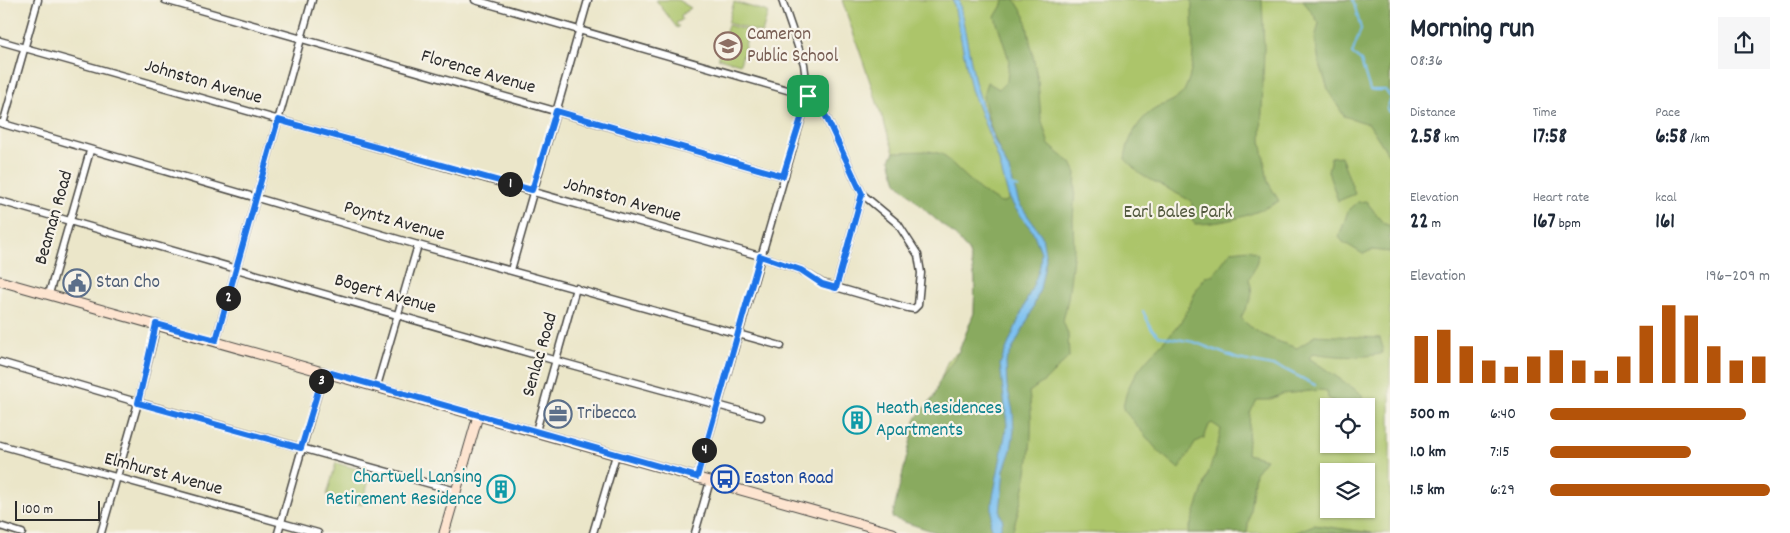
<!DOCTYPE html>
<meta charset="utf-8">
<style>
:root{--surface:#fff;--page:#f6f6f7;--text:#1f2937;--muted:#747a83;--accent:#b45309}
body{margin:0;font-family:Dekko,sans-serif;background:var(--page);color:var(--text);height:100vh;display:flex;flex-direction:column;font-size:19px;white-space:nowrap}
*{box-sizing:border-box;margin:0}
p{font-size:16px;color:var(--muted)}
.icon{flex:none;width:28px;height:28px;fill:none;stroke:currentColor;stroke-width:2;stroke-linecap:round;stroke-linejoin:round}
.map{position:relative;flex:1;overflow:hidden}
.drawer{display:flex;flex-direction:column;background:var(--surface);width:400px}
.drawer>*{flex:none}
.controls{position:absolute;left:1320px;top:398px;display:grid;gap:10px}
.controls a{display:grid;place-items:center;width:55px;height:55px;border-radius:0px;background:var(--surface);box-shadow:0 1px 4px #0004;font-size:25px}
.scale{position:absolute;left:15px;bottom:12px;width:85px;box-sizing:border-box;padding-left:5px;border:2px solid #2b2b2b;border-top:0;font-size:14px;line-height:18px;white-space:nowrap;color:#2b2b2b;-webkit-text-stroke:4px #f7f3e8;paint-order:stroke}
.pin{position:absolute;display:grid;place-items:center;width:42px;height:42px;color:#fff;margin:-21px;border-radius:10px;box-shadow:0 2px 8px #0006}
.km{position:absolute;width:25px;height:25px;margin:-12px;border-radius:50%;background:#222;color:#fff;font-size:14px;line-height:25px;text-align:center}
.round{display:grid;place-items:center;flex:none;width:52px;height:52px;border-radius:0px;background:var(--page)}
.overview{display:flex;align-items:center;justify-content:space-between;height:85px;padding:0 20px}
h1{font-size:28px;font-weight:700;line-height:38px}
.figures{display:grid;grid-template-columns:repeat(3,1fr);gap:8px;height:85px;padding:5px 20px}
.figures div{display:grid;align-content:center}
.figures b{font-size:21px;font-weight:700}
.figures small{font-size:14px;font-weight:400}
.figures p{font-size:14px}
.chart{height:140px;padding:10px 20px}
.chart p{display:flex;justify-content:space-between}
.chart svg{width:100%;height:90px;margin-top:5px;stroke:var(--accent);stroke-width:6}
ul{padding:0 20px;list-style:none;font-size:16px}
li{display:grid;grid-template-columns:80px 60px 1fr;align-items:center;height:38px}
li i{height:12px;border-radius:6px;background:var(--accent)}
main{display:flex;flex:1;min-height:0}
.map>svg:first-child{display:block}
.green{fill:#acc56b;stroke:#6c784b;fill-rule:evenodd}
.forest{fill:#89aa5f;stroke:#5a6a45}
.water{fill:#7ac0f1;stroke:#52768e}
.lines{fill:none;stroke-linecap:round;stroke-linejoin:round}
.stream{stroke:#7ac0f1;stroke-width:2}
.street-casing{stroke:#484743;stroke-width:9}
.secondary-casing{stroke:#484743;stroke-width:11}
.street{stroke:#fff;stroke-width:6}
.secondary{stroke:#fde4d0;stroke-width:9}
.route-casing{stroke:#fff;stroke-width:10}
.route{stroke:#1a73e8;stroke-width:6}
.labels{text-anchor:middle;dominant-baseline:central;stroke-width:4.5;stroke-linejoin:round;paint-order:stroke}
.education-label{font-size:19px;fill:#785e54;stroke:#f7f3e8;text-anchor:start}
.street-label{font-size:19px;fill:#2b2b2b;stroke:#f7f3e8}
.park-label{font-size:19px;fill:#52593e;stroke:#f7f3e8}
.service-label{font-size:19px;fill:#4e5e75;stroke:#f7f3e8;text-anchor:start}
.culture-label{font-size:19px;fill:#0d838f;stroke:#f7f3e8;text-anchor:start}
.transit-label{font-size:19px;fill:#164399;stroke:#f7f3e8;text-anchor:start}
</style>
<main>
<div class="map">
<svg width="1390" height="533" viewBox="0 0 1390 533">
<rect width="100%" height="100%" fill="#f7f3e8"/>
<filter id="ink" filterUnits="userSpaceOnUse"><feTurbulence type="fractalNoise" baseFrequency=".02" numOctaves="2"/><feDisplacementMap in="SourceGraphic" scale="10" xChannelSelector="R" yChannelSelector="G"/><feConvolveMatrix kernelMatrix="1 2 1 2 8 2 1 2 1" color-interpolation-filters="sRGB"/></filter>
<filter id="wash" filterUnits="userSpaceOnUse"><feTurbulence type="fractalNoise" baseFrequency=".0096" numOctaves="4" result="noise"/><feDisplacementMap in="SourceGraphic" scale="20" xChannelSelector="R" yChannelSelector="G"/><feGaussianBlur stdDeviation="1.12" result="paint"/><feColorMatrix in="noise" values="0 0 0 0 0 0 0 0 0 0 0 0 0 0 0 0 0 1.4 0 .05"/><feComposite in="paint" operator="in"/></filter>
<g filter="url(#wash)">
<rect width="100%" height="100%" fill="#ebe6c9"/>
<g class="green">
<polygon points="656,0 678,0 691,8 681,15 682,20 676,23 679,27 677,28"/>
<path d="M842 0H1390V533H941L912 432 916 418 934 397 948 360 959 351 974 313 975 279 969 253 957 236 927 212 897 182 890 160 894 152ZM1329 406H1366V444H1329ZM1329 471H1366V509H1329Z"/>
<polygon points="734,2 768,12 762,33 728,23"/>
<polygon points="728,25 749,31 740,64 718,58"/>
<polygon points="336,463 371,473 362,505 327,495"/>
</g>
<g class="forest">
<path d="M1005 0H1015L1025 16 1038 81 1041 118 1049 145 1071 163 1076 173 1073 220 1074 249 1068 299 1063 321 1068 334 1069 357 1046 380 1029 392C1036 440 1026 487 1012 533H938L892 518 916 418 934 397 939 382 959 351 974 313 975 279 969 252 956 236 927 212 897 182 890 160 894 152 929 151 942 154 980 190 1000 203 1007 201 1012 191 1008 172 991 129 983 96 987 82 999 89 1007 81 1009 60 995 17Z"/>
<path d="M1192 0H1262L1264 49 1261 140 1268 182 1279 201C1255 215 1223 224 1195 224L1189 216 1193 209 1191 201 1140 174 1125 159C1127 140 1139 117 1157 108 1166 103 1181 99 1185 89 1198 62 1191 29 1192 0Z"/>
<polygon points="1303,0 1390,0 1390,157 1369,124 1344,116 1329,92 1319,62 1315,39 1319,23"/>
<polygon points="1341,156 1355,194 1338,201 1328,171 1331,157"/>
<polygon points="1366,201 1383,223 1390,226 1390,252 1372,250 1363,254 1343,242 1339,237 1348,211 1358,202"/>
<path d="M1250 249 1258 254 1257 261 1249 280C1256 300 1248 301 1241 318 1256 335 1277 341 1297 348L1310 340 1314 335 1380 338 1383 348 1381 354C1358 358 1335 357 1313 353L1309 358 1359 392 1363 396 1356 405 1341 406 1328 398 1327 391 1321 390 1282 394 1269 400H1257L1250 413 1247 454 1266 459 1255 473 1247 533H1188L1218 444 1221 429 1212 423 1209 425 1204 438 1196 442 1179 469 1158 451 1123 409C1127 371 1158 351 1180 323 1191 308 1193 290 1206 276L1213 275 1231 251Z"/>
<polygon points="1314,525 1373,533 1293,533"/>
</g>
<polygon class="water" points="953,0 959,0 975,82 983,107 995,142 1009,170 1019,203 1042,236 1046,259 1040,289 1031,313 1006,362 1007,386 1013,411 1014,431 1011,450 1004,470 1000,513 1003,521 999,533 993,533 990,522 992,515 992,502 1007,425 1000,364 1036,278 1040,266 1041,252 1033,232 1015,208 1008,195 998,158 971,89"/>
<g class="lines">
<g class="stream">
<polyline points="1353,0 1361,29 1352,54 1361,61 1370,90 1385,90 1390,97"/>
<polyline points="341,1 341,0"/>
<polyline points="1390,100 1387,109 1390,112"/>
<polyline points="1011,185 1018,188"/>
<polyline points="1143,311 1151,328 1159,336 1194,342 1238,359 1282,368 1315,385"/>
</g>
</g>
</g>
<g filter="url(#ink)">
<g class="lines">
<g class="street-casing">
<g id="street">
<polyline points="165,0 783,176"/>
<polyline points="0,41 760,256 801,270 822,283 908,308 914,309 918,305 921,273 918,255 898,224 862,194 821,106 808,96 475,0"/>
<polyline points="0,123 418,245 781,346"/>
<polyline points="3,124 38,0"/>
<polyline points="0,201 550,359 761,417"/>
<polyline points="511,270 588,0"/>
<polyline points="836,288 862,194"/>
<polyline points="49,294 90,151"/>
<polyline points="216,340 312,0"/>
<polyline points="0,362 133,401 456,491"/>
<polyline points="377,386 418,245"/>
<polyline points="536,431 576,288"/>
<polyline points="0,445 318,533"/>
<polyline points="697,477 808,96 804,64 782,0"/>
<polyline points="0,526 22,533"/>
<polyline points="101,533 138,403 157,324"/>
<polyline points="278,533 324,371"/>
<polyline points="593,533 616,455"/>
<polyline points="695,533 710,481"/>
</g>
</g>
<g class="secondary-casing">
<g id="secondary">
<polyline points="0,281 893,533"/>
<polyline points="444,533 478,416"/>
</g>
</g>
<use href="#street" class="street"/>
<use href="#secondary" class="secondary"/>
</g>
</g>
<g class="lines" filter="url(#ink)">
<g class="route-casing">
<polygon id="route" points="808,96 821,106 862,194 836,288 822,284 801,270 760,256 697,477 324,371 301,448 138,403 156,324 216,340 278,120 532,190 556,111 783,176"/>
</g>
<use href="#route" class="route"/>
</g>
<defs>
<g id="school-ring" transform="scale(1.4375)"><circle r="9.5" fill="#f7f3e8" stroke="#8d6e63" stroke-width="1.5"/><path d="M0-5L7-2L0 1L-7-2ZM-4 1L0 2.5L4 1V4Q0 6-4 4Z" fill="#8d6e63"/></g>
<g id="civic-ring" transform="scale(1.4375)"><circle r="9.5" fill="#f7f3e8" stroke="#5c6f8a" stroke-width="1.5"/><path d="M-.6-6.5H3V-4.5H.6V-3L4-1V1h2V6H-6V1h2V-1L-.6-3ZM-1.2 2.5V6h2.4V2.5Z" fill="#5c6f8a"/></g>
<g id="office-ring" transform="scale(1.4375)"><circle r="9.5" fill="#f7f3e8" stroke="#5c6f8a" stroke-width="1.5"/><path d="M-6-3h4V-5.5h4V-3h4V5H-6ZM-1-4.5V-3h2v-1.5ZM-6 0V1H6V0Z" fill="#5c6f8a"/></g>
<g id="building-ring" transform="scale(1.4375)"><circle r="9.5" fill="#f7f3e8" stroke="#0f9aa8" stroke-width="1.5"/><path d="M-4-6H4V6H1V3H-1V6H-4ZM-2.5-4.3h1.7v1.8h-1.7ZM.8-4.3h1.7v1.8H.8ZM-2.5-1h1.7V.8h-1.7ZM.8-1h1.7V.8H.8Z" fill="#0f9aa8"/></g>
<g id="bus-ring" transform="scale(1.4375)"><circle r="9.5" fill="#f7f3e8" stroke="#1a4fb4" stroke-width="1.5"/><path d="M-5-6H5V4H4V6H2V4H-2V6H-4V4H-5ZM-3.5-4V0h7V-4ZM-3.5 1.2v1.5H-2V1.2ZM2 1.2v1.5H3.5V1.2Z" fill="#1a4fb4"/></g>
</defs>
<g fill-rule="evenodd">
<use href="#school-ring" x="728" y="46"/>
<use href="#civic-ring" x="77" y="283"/>
<use href="#office-ring" x="558" y="414"/>
<use href="#building-ring" x="857" y="420"/>
<use href="#bus-ring" x="725" y="479"/>
<use href="#building-ring" x="501" y="489"/>
</g>
<g class="labels">
<g class="education-label">
<text x="747" y="35">Cameron<tspan x="747" dy="22">Public School</tspan></text>
</g>
<g class="street-label">
<text transform="translate(478 73) rotate(16)">Florence Avenue</text>
<text transform="translate(203 83) rotate(16)">Johnston Avenue</text>
<text transform="translate(622 201) rotate(16)">Johnston Avenue</text>
<text transform="translate(55 218) rotate(-74)">Beaman Road</text>
<text transform="translate(394 222) rotate(16)">Poyntz Avenue</text>
<text transform="translate(385 295) rotate(16)">Bogert Avenue</text>
<text transform="translate(541 355) rotate(-74)">Senlac Road</text>
<text transform="translate(163 475) rotate(15)">Elmhurst Avenue</text>
</g>
<g class="park-label">
<text x="1178" y="213">Earl Bales Park</text>
</g>
<g class="service-label">
<text x="96" y="283">Stan Cho</text>
<text x="577" y="414">Tribecca</text>
</g>
<g class="culture-label">
<text x="876" y="409">Heath Residences<tspan x="876" dy="22">Apartments</tspan></text>
<text x="482" y="478" text-anchor="end">Chartwell Lansing<tspan x="482" dy="22">Retirement Residence</tspan></text>
</g>
<g class="transit-label">
<text x="744" y="479">Easton Road</text>
</g>
</g>
</svg>
<div class="controls">
<a><svg class="icon" aria-label="locate" viewBox="0 0 24 24"><circle cx="12" cy="12" r="6"/><path d="M12 2v4M12 18v4M2 12h4M18 12h4"/></svg></a>
<a><svg class="icon" aria-label="layers" viewBox="0 0 24 24"><path d="M12 4l9 5-9 5-9-5zM3 14l9 5 9-5"/></svg></a>
</div>
<div class="scale">100 m</div>
<div class="pin" style="left:808px;top:96px;background:#1e9e55"><svg class="icon" aria-label="arrive" viewBox="0 0 24 24"><path d="M6 21V4h12l-3 4 3 4H6"/></svg></div>
<b class="km" style="left:510px;top:184px">1</b>
<b class="km" style="left:228px;top:298px">2</b>
<b class="km" style="left:321px;top:381px">3</b>
<b class="km" style="left:704px;top:450px">4</b>
</div>
<section class="drawer">
<div class="overview"><div><h1>Morning run</h1><p>08:36</p></div><a class="round"><svg class="icon" aria-label="share" viewBox="0 0 24 24"><path d="M12 15V3M7 8l5-5 5 5M5 13v7h14v-7"/></svg></a></div>
<div class="figures">
<div><p>Distance</p><b>2.58<small> km</small></b></div>
<div><p>Time</p><b>17:58</b></div>
<div><p>Pace</p><b>6:58<small> /km</small></b></div>
</div>
<div class="figures">
<div><p>Elevation</p><b>22<small> m</small></b></div>
<div><p>Heart rate</p><b>167<small> bpm</small></b></div>
<div><p>kcal</p><b>161</b></div>
</div>
<div class="chart"><p><span>Elevation</span>196–209 m</p>
<svg viewBox="0 0 160 44" preserveAspectRatio="none"><path d="M5 44V21M15 44V18M25 44V26M35 44V33M45 44V36M55 44V31M65 44V28M75 44V33M85 44V38M95 44V31M105 44V16M115 44V6M125 44V11M135 44V26M145 44V33M155 44V31"/></svg>
</div>
<ul>
<li><b>500 m</b>6:40<i style="width:89%"></i></li>
<li><b>1.0 km</b>7:15<i style="width:64%"></i></li>
<li><b>1.5 km</b>6:29<i style="width:100%"></i></li>
</ul>
</section>
</main>
